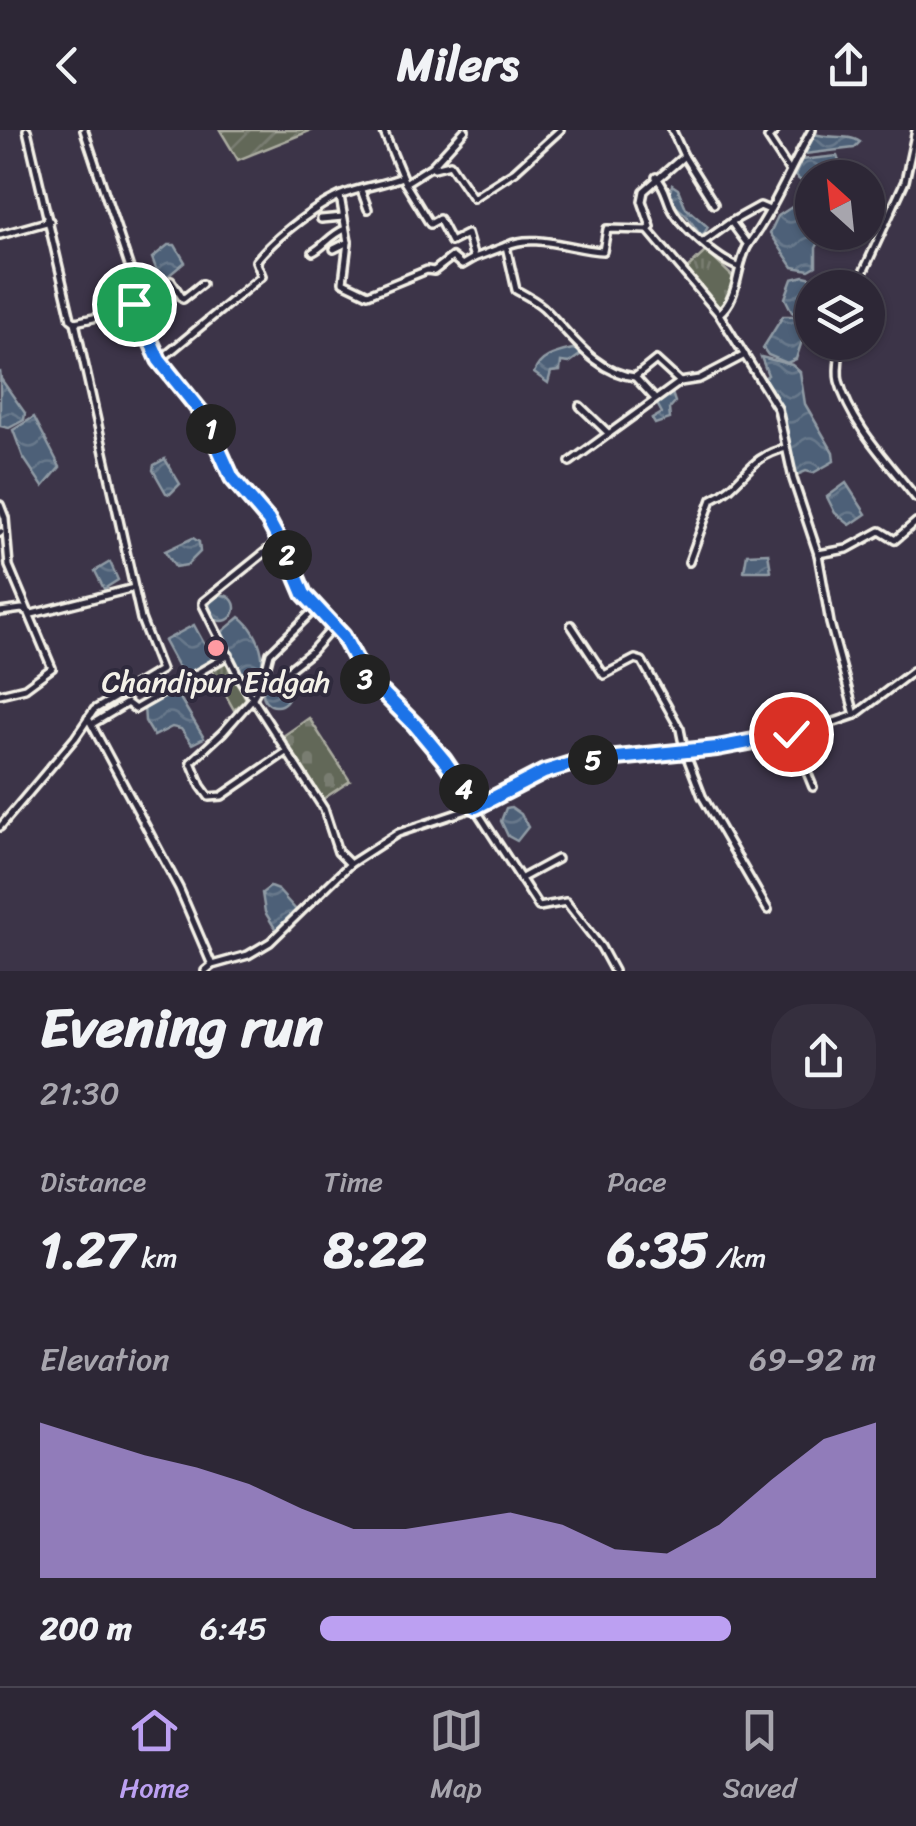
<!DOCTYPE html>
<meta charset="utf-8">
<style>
:root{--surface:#2d2736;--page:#352f3e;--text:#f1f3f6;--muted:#a7a5ad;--line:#484451;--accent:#bca0f2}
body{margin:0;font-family:Sriracha,sans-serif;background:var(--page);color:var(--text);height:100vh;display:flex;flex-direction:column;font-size:38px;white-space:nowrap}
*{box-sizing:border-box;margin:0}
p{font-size:32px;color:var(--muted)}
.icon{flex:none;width:55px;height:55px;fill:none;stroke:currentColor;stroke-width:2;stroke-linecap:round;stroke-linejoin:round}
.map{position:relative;height:841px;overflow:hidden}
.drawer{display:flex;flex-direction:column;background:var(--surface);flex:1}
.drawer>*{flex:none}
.needle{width:65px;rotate:333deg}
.controls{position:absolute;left:795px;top:30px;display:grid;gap:20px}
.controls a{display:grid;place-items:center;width:90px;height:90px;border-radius:50%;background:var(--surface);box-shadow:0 2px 8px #0004,0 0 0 2px var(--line);font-size:50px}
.pin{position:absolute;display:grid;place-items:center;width:85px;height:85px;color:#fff;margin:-42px;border:5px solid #fff;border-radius:50%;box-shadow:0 2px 10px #0007}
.km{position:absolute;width:50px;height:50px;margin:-25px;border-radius:50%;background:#222;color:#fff;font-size:28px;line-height:50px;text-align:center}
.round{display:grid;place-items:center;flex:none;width:105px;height:105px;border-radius:40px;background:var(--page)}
.summary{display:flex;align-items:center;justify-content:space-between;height:170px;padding:0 40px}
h1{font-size:55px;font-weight:700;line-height:75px}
.figures{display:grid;grid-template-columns:repeat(3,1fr);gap:15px;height:170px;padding:10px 40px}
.figures div{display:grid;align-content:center}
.figures b{font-size:50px;font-weight:700}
.figures small{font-size:28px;font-weight:400}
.figures p{font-size:28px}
.chart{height:280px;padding:20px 40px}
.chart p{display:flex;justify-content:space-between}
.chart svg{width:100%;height:180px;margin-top:10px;fill:var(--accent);opacity:.7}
ul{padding:0 40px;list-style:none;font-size:32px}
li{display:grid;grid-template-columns:160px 120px 1fr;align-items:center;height:75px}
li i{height:25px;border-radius:12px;background:var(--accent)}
header{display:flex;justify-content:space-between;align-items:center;height:130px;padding:0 40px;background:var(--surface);font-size:45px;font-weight:700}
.dock{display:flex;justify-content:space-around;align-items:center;height:140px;border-top:2px solid var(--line);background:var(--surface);font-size:28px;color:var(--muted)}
.dock a{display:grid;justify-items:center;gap:5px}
.dock .current{color:var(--accent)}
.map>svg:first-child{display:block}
.cemetery{fill:url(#cemetery-stones);stroke:#abaca0;stroke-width:2.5}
.park{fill:url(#park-tufts);stroke:#abaca0;stroke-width:2.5}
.garden{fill:url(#garden-furrows);stroke:#abaca0;stroke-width:2.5}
.water{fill:url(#water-waves);stroke:#909ba5;stroke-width:2.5}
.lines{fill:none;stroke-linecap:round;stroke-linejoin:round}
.street-casing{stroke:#f4f1e8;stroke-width:12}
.street{stroke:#2f2a3d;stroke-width:5}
.route-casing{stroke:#fff;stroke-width:20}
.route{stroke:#1a73e8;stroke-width:12}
.poi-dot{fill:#ff9aa2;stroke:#2f2a3d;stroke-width:4}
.labels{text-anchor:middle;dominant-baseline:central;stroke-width:8;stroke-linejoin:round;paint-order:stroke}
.poi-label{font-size:30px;fill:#f4f1e8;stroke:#2f2a3d}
</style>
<header><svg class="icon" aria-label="back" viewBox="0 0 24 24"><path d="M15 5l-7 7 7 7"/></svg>Milers<svg class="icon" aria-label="share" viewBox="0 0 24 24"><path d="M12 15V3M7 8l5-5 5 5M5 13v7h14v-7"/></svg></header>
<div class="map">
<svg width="916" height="841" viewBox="0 0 916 841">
<defs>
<pattern id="cemetery-stones" width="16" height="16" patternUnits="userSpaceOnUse" patternTransform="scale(2.5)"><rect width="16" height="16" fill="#626759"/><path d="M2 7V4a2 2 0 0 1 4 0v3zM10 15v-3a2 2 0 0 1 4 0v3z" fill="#797d71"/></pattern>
<pattern id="park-tufts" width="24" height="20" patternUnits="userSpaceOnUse" patternTransform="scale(2.5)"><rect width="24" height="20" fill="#626759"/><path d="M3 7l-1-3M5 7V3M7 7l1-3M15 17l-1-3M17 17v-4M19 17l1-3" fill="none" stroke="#797d71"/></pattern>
<pattern id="garden-furrows" width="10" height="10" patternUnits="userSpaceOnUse" patternTransform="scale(2.5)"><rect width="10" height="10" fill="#626759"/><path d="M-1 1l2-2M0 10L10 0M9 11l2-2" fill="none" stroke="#797d71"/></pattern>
<pattern id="water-waves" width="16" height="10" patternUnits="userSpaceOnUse" patternTransform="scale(2.5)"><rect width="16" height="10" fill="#4d6178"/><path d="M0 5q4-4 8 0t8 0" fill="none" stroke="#67788b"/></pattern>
</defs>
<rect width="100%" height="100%" fill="#3c3448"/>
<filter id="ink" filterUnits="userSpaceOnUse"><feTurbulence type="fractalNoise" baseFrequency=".01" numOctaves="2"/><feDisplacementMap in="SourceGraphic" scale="20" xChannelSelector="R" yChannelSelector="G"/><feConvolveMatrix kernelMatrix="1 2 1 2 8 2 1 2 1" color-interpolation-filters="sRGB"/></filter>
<g filter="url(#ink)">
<polygon class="cemetery" points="309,588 350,651 323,669 283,606"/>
<g class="park">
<polygon points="706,121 733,147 730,168 720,179 685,141"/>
<polygon points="227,531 246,569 234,580 212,540"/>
</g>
<polygon class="garden" points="220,0 312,0 238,30"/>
<g class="water">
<path d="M815 4C829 9 849 4 860 12L854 18 805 24Z"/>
<polygon points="837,26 841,37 837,42 801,51 795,46 801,30"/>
<polygon points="672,55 678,59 686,78 708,97 702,107 686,85 672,73 669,64"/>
<polygon points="795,75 812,90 812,102 824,103 816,118 816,136 809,140 793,137 770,103 778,86"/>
<polygon points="168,115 175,115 185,132 161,152 152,128"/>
<polygon points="804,146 817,149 821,157 812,158 812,188 807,190 792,182 785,168 792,149"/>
<polygon points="783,186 792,186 807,196 796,229 787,233 768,225 763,218"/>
<path d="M573 219 579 220 580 225 569 233 561 232 560 241 551 242 548 253 534 243C540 226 556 223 573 219Z"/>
<path d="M761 227 792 235 800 242 805 274 833 322 834 331 813 343 806 341 797 345C791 334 792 326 790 314 786 289 778 269 764 248L768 245Z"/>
<polygon points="0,241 1,249 25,283 24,290 9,298 0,296"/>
<polygon points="671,260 675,272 669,279 670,289 655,294 652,289 662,283 655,270"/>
<polygon points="34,287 60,337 43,357 23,327 13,300"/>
<polygon points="165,329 180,354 170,364 166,363 153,340 154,335"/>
<polygon points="846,353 866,384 850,395 835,383 827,367"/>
<polygon points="193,408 199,412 200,422 187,435 175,437 165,421"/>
<polygon points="768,423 771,441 744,441 747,424"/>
<polygon points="110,432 118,450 104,459 95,441"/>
<circle cx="222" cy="478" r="13"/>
<path d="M240 487C260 501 275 545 247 557L222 502Z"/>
<polygon points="194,495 213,530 183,546 164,511"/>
<circle cx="276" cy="563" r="13"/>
<polygon points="174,558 204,608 192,614 181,599 172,597 154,606 145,591 144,576"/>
<polygon points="511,677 521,684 528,697 517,711 508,706 501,691 506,678"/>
<polygon points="270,757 278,760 296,780 276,800 265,782 262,763"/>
</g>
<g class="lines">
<g class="street-casing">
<g id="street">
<polyline points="27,0 71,189 75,192 135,179"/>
<polyline points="84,0 138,163 135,179 159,230 204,286 232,348 267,391 291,431 304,464 343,506 370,557 384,564 444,630 539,777 566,772 601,817 614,841"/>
<path d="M383 0 405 53 430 94 439 89 451 112 467 104 474 128 506 116 516 160C525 165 535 170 543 177 570 203 594 243 635 247L656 230 680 252"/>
<polyline points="672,0 684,26 644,61 642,71 651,97 648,100 719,184 778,279 793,349 818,424 830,493 855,585"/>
<polyline points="776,0 768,8 789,40"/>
<polyline points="684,26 714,74"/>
<polyline points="432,36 434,38 450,34 473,68 515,41 560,0"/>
<path d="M656 47C665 56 666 66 671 77 681 97 717 129 738 137"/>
<polyline points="405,53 432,36 465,0"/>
<polyline points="361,60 368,79"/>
<polyline points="321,89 343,87"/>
<polyline points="731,92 760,76 767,79"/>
<polyline points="0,105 50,91"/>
<polyline points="348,112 343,152 368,164 427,140 434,141 452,127 462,135 474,128"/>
<path d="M703 112 731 92 748 115C735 138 740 167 719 184"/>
<path d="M748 115C773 81 791 37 812 0"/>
<path d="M506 116C534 102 572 120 603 121L607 99 648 100"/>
<polyline points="334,119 348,112 340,66"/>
<path d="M313 122C325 116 329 106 345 99"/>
<polyline points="856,158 905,51 916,0"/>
<polyline points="138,163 163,157 171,151 183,169 202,154"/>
<path d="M841 212C840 224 836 240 839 251 851 295 889 333 916 368"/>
<path d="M160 230 262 146 256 131C274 108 322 70 350 62 368 56 384 54 402 47"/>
<polyline points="635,247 655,269"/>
<polyline points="580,276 609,304"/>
<polyline points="570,332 680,252 699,249 745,225"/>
<polyline points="0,375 5,388 9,436 52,538 25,558 0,564"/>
<polyline points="0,403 1,402"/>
<polyline points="280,410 203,472 203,475 240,549 324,679 338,722 350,734"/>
<polyline points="818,424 847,419 880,401 895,410 916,392"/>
<path d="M689 432 712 369C745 354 746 327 786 318"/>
<polyline points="0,482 22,479 32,484 134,458"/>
<polyline points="571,495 604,545 635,529 642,531 680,599 684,619 702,666 768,780"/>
<polyline points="283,544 311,522 334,496"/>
<polyline points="88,588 179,758 212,835"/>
<polyline points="92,594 127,573 135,579 229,525"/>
<polyline points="791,603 813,657"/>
<polyline points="286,622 222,666 209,667 201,656 191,632 223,602 252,569 263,550 270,523 316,478"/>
<polyline points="0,697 75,608 94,580 161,540 141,489 75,192"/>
<polyline points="520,749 557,729"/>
<polyline points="205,841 212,835 248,825 270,812 350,734 398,703 476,677 544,642 577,632 717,618 811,600 855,585 913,541 916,542"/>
</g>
</g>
<use href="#street" class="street"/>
</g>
</g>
<g class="lines" filter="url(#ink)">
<g class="route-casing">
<polyline id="route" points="134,174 159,230 204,286 232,348 268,390 290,431 304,464 343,506 370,557 384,564 415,595 444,630 476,677 544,642 577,632 717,618 791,604"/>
</g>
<use href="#route" class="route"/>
</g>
<circle class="poi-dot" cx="216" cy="518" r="10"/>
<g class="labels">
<g class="poi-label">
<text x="216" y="552">Chandipur Eidgah</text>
</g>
</g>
</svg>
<div class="controls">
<a><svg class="needle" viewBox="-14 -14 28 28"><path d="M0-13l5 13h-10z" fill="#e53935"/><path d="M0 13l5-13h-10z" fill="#a7a5ad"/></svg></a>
<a><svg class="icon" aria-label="layers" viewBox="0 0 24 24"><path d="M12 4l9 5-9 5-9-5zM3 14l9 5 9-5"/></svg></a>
</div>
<div class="pin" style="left:134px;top:174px;background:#1e9e55"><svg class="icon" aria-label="arrive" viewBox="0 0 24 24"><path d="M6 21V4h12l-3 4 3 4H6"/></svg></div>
<div class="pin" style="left:791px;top:604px;background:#d93025"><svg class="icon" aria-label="check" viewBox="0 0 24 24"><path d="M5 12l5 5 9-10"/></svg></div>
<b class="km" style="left:211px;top:299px">1</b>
<b class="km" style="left:287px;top:425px">2</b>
<b class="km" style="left:365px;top:549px">3</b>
<b class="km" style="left:464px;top:659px">4</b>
<b class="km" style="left:593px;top:630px">5</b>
</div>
<section class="drawer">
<div class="summary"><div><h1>Evening run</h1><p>21:30</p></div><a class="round"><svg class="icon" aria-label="share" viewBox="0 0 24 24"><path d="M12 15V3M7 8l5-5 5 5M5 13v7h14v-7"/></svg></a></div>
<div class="figures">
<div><p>Distance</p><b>1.27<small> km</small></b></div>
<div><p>Time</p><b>8:22</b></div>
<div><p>Pace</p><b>6:35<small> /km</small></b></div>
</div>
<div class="chart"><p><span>Elevation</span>69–92 m</p>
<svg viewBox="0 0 160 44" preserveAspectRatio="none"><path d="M0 44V6L10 10L20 14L30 17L40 21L50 27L60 32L70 32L80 30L90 28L100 31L110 37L120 38L130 31L140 20L150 10L160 6V44z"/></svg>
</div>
<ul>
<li><b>200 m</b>6:45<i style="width:74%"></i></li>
</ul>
</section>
<nav class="dock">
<a class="current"><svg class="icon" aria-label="home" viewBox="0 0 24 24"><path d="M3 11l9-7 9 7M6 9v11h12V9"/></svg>Home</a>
<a><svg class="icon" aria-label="map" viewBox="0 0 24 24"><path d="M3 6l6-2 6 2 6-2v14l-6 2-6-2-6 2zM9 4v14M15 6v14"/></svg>Map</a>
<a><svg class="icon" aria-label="saved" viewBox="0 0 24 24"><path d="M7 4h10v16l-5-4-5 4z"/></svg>Saved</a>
</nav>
